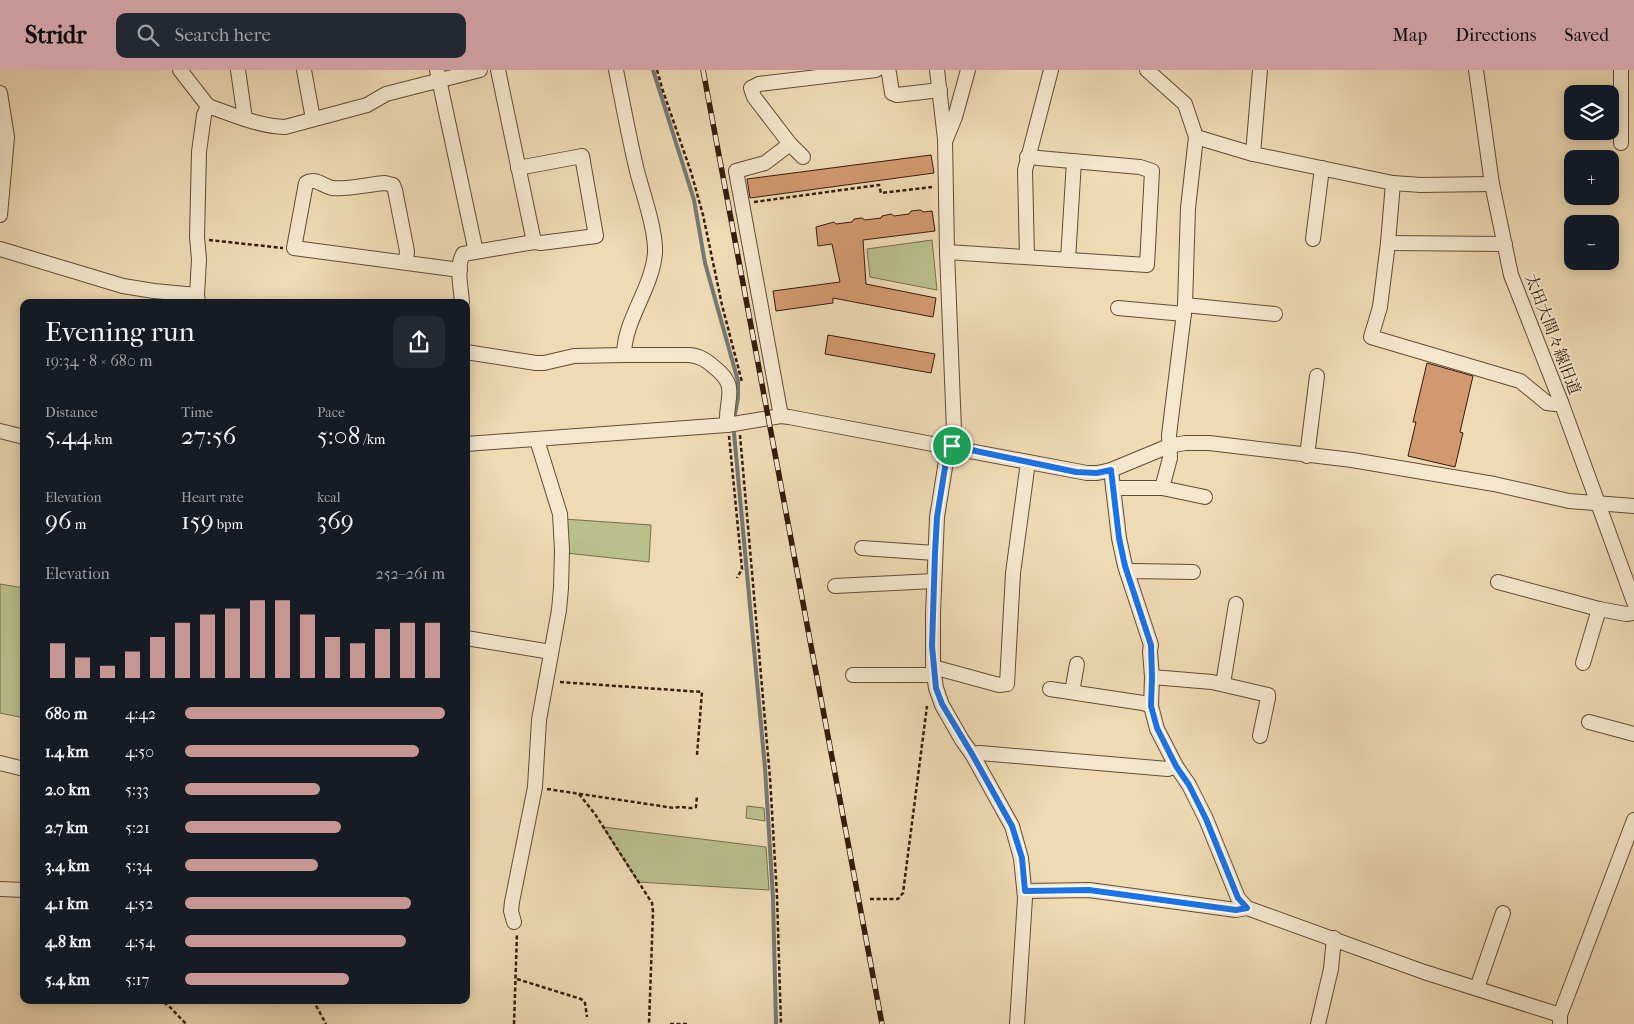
<!DOCTYPE html>
<meta charset="utf-8">
<style>
:root{--surface:#171b24;--page:#242831;--text:#f1f3f6;--muted:#9ea1a6;--accent:#c59692}
body{margin:0;font-family:"IM FELL French Canon","Noto Serif JP",serif;background:var(--page);color:var(--text);height:100vh;display:flex;flex-direction:column;font-size:19px;white-space:nowrap}
*{box-sizing:border-box;margin:0}
p{font-size:16px;color:var(--muted)}
.icon{flex:none;width:28px;height:28px;fill:none;stroke:currentColor;stroke-width:2;stroke-linecap:round;stroke-linejoin:round}
.map{position:relative;flex:1;overflow:hidden}
.sheet{position:absolute;left:20px;top:229px;width:450px;height:705px;display:flex;flex-direction:column;background:var(--surface);border-radius:10px;box-shadow:0 2px 12px #0003}
.sheet>*{flex:none}
.buttons{position:absolute;left:1564px;top:15px;display:grid;gap:10px}
.buttons a{display:grid;place-items:center;width:55px;height:55px;border-radius:10px;background:var(--surface);box-shadow:0 2px 12px #0003;font-size:25px}
.pin{position:absolute;display:grid;place-items:center;width:42px;height:42px;color:#fff;margin:-21px;border:2px solid #fff;border-radius:50%;box-shadow:0 1px 5px #0007}
.round{display:grid;place-items:center;flex:none;width:52px;height:52px;border-radius:10px;background:var(--page)}
.overview{display:flex;align-items:center;justify-content:space-between;height:85px;padding:0 25px}
h1{font-size:28px;font-weight:600;line-height:38px}
.figures{display:grid;grid-template-columns:repeat(3,1fr);gap:8px;height:85px;padding:5px 25px}
.figures div{display:grid;align-content:center}
.figures b{font-size:25px;font-weight:600}
.figures small{font-size:14px;font-weight:400}
.figures p{font-size:14px}
.chart{height:140px;padding:10px 25px}
.chart p{display:flex;justify-content:space-between}
.chart svg{width:100%;height:90px;margin-top:5px;stroke:var(--accent);stroke-width:6}
ul{padding:0 25px;list-style:none;font-size:16px}
li{display:grid;grid-template-columns:80px 60px 1fr;align-items:center;height:38px}
li i{height:12px;border-radius:6px;background:var(--accent)}
header{display:flex;align-items:center;gap:30px;box-sizing:border-box;height:70px;padding:0 25px;background:var(--accent);color:#111}
header strong{font-size:24px}
nav{display:flex;gap:28px;margin-inline-start:auto;font-size:18px}
.search{width:350px;height:45px;background:var(--page);display:flex;align-items:center;gap:12px;box-sizing:border-box;padding:0 18px;border-radius:10px;color:var(--muted);font-size:19px}
.map>svg:first-child{display:block}
.green{fill:#b9c08c;stroke:#786e4c}
.lines{fill:none;stroke-linecap:round;stroke-linejoin:round}
.stream{stroke:#747974;stroke-width:4}
.building{fill:#d29971;stroke:#361b0d}
.minor-casing{stroke:#644b36;stroke-width:16}
.path{stroke:#361b0d;stroke-width:2.5;stroke-dasharray:4 2.5;stroke-linecap:butt}
.minor{stroke:#f4e7ce;stroke-width:14}
.rail-casing{stroke:#361b0d;stroke-width:5.5}
.rail{stroke:#f4e7ce;stroke-width:4;stroke-dasharray:11;stroke-linecap:butt}
.route-casing{stroke:#fff;stroke-width:10}
.route{stroke:#1a73e8;stroke-width:6}
.labels{text-anchor:middle;dominant-baseline:central;stroke-width:4;stroke-linejoin:round;paint-order:stroke}
.street-label{font-size:16px;fill:#361b0d;stroke:#f4e7ce}
</style>
<header>
<strong>Stridr</strong>
<div class="search"><svg class="icon" aria-label="search" viewBox="0 0 24 24"><circle cx="10" cy="10" r="6"/><path d="M15 15l6 6"/></svg>Search here</div>
<nav><a>Map</a><a>Directions</a><a>Saved</a></nav>
</header>
<div class="map">
<svg width="1634" height="954" viewBox="0 0 1634 954">
<rect width="100%" height="100%" fill="#eedab3"/>
<filter id="stains"><feTurbulence type="fractalNoise" baseFrequency=".004" numOctaves="4"/><feColorMatrix values="0 0 0 0 .2 0 0 0 0 .09 0 0 0 0 .02 0 0 0 .5 -.17"/></filter>
<radialGradient id="worn" r=".72"><stop offset=".6" stop-color="#630" stop-opacity="0"/><stop offset="1" stop-color="#630" stop-opacity=".3"/></radialGradient>
<g class="green">
<polygon points="932,170 937,220 870,207 867,179"/>
<polygon points="564,449 651,455 649,492 566,483"/>
<polygon points="0,514 24,518 24,648 0,643"/>
<polygon points="747,736 764,738 765,751 746,748"/>
<polygon points="603,757 766,777 769,820 638,812"/>
</g>
<g class="lines">
<g class="stream">
<polyline points="653,0 694,130 705,193 738,311 738,328 735,344"/>
<polyline points="734,363 765,698 773,828 776,954"/>
</g>
</g>
<g class="building">
<polygon points="931,85 934,103 750,128 747,109"/>
<polygon points="920,140 924,142 932,141 935,161 863,170 866,214 936,228 933,247 833,228 833,233 776,241 773,221 840,212 832,174 818,176 816,157 834,152 836,154 852,152 854,149 862,148 865,150 881,148 882,146 891,144 894,146 909,144 911,141"/>
<polygon points="828,265 935,284 931,303 825,284"/>
<polygon points="1427,293 1473,306 1460,362 1463,363 1455,397 1408,386 1416,352 1413,352"/>
</g>
<g class="lines">
<g class="minor-casing">
<g id="minor">
<polyline points="180,0 208,36 204,45 199,82 197,167 199,189 197,225 198,232"/>
<polyline points="238,0 245,49"/>
<polyline points="304,0 313,49"/>
<polyline points="437,0 476,182"/>
<polyline points="498,0 534,172"/>
<path d="M616 0C623 34 629 68 637 101 643 124 656 160 655 183 652 219 624 250 624 285H689C700 286 706 290 714 297 740 317 725 328 727 355"/>
<polyline points="887,0 889,3 892,23 897,25 940,20"/>
<polyline points="937,0 945,69 947,182 954,360 951,376 947,385 937,447 933,544 933,597 936,618 942,635 962,670 972,684 1012,756 1021,788 1025,828 1017,954"/>
<polyline points="1147,0 1185,34 1196,67 1188,138 1185,235 1169,365 1170,388 1162,418"/>
<polyline points="1476,0 1492,114 1511,205 1561,332 1634,532"/>
<polyline points="1621,0 1621,73"/>
<polyline points="0,23 7,67 0,145"/>
<path d="M208 36C234 45 258 56 285 57L367 35 386 24 480 0"/>
<polyline points="1196,67 1253,84 1393,113 1421,115 1492,114"/>
<polyline points="946,69 955,47 968,0"/>
<polyline points="790,74 803,87"/>
<polyline points="1253,84 1260,0"/>
<polyline points="1393,113 1388,173 1380,237 1371,267 1520,311 1547,333 1555,334 1561,332"/>
<polyline points="1313,169 1322,98"/>
<polyline points="1388,173 1505,174"/>
<polyline points="0,179 123,216 154,221 197,225"/>
<polyline points="947,182 1147,195 1152,101 1140,97 1027,87"/>
<polyline points="1027,187 1025,100 1051,0"/>
<polyline points="1068,190 1074,91"/>
<path d="M406 193 407 181 395 120 393 115 385 113C370 114 347 120 332 118 323 116 315 107 306 113L294 178 460 200"/>
<path d="M462 232C461 218 456 197 463 184L534 172 541 173 596 166 582 86 518 98"/>
<polyline points="1185,235 1275,244"/>
<polyline points="1118,238 1184,244"/>
<polyline points="466,282 536,293 544,293 574,286 624,285"/>
<polyline points="781,346 736,101 765,93 790,74 754,27 751,18 759,14 876,0"/>
<polyline points="0,361 24,367"/>
<polyline points="466,374 727,355 781,346 789,347 1087,403 1097,403 1111,400 1169,376 1185,373 1209,373 1352,390 1494,414 1569,431 1634,436"/>
<polyline points="1307,386 1317,306"/>
<polyline points="1111,400 1119,468 1125,496 1151,575 1150,581 1152,607 1151,636 1157,659 1176,696 1189,715 1206,749 1238,828 1247,838 1424,902 1560,945"/>
<polyline points="1113,418 1162,418 1205,427"/>
<polyline points="862,478 935,483"/>
<polyline points="1127,502 1132,501 1193,502"/>
<polyline points="1498,512 1599,539 1626,544 1634,543"/>
<polyline points="835,516 934,511"/>
<polyline points="466,568 551,582"/>
<polyline points="1583,593 1599,539"/>
<polyline points="933,597 999,615 1007,614 1013,503 1028,392"/>
<polyline points="853,605 934,605"/>
<polyline points="1152,607 1212,612 1268,625 1268,628 1260,666"/>
<polyline points="1223,614 1236,534"/>
<polyline points="1050,619 1143,633 1151,636"/>
<polyline points="1072,622 1077,594"/>
<polyline points="1589,652 1634,664"/>
<polyline points="972,684 980,683 1168,699 1176,696"/>
<polyline points="0,693 24,699"/>
<polyline points="0,819 24,820"/>
<polyline points="1025,821 1089,820 1236,840 1247,838"/>
<polyline points="514,852 511,841 512,832 535,717 539,650 559,540 561,518 562,480 560,444 537,370"/>
<polyline points="1477,918 1503,843"/>
<polyline points="1560,953 1560,945 1634,750"/>
<polyline points="1318,954 1331,899 1334,868"/>
</g>
</g>
<g class="path">
<polyline points="657,0 663,21 691,102 703,145 722,235 742,312"/>
<polyline points="754,132 879,115 881,123 932,117"/>
<polyline points="209,170 283,178"/>
<polyline points="740,365 770,708 777,826 781,954"/>
<polyline points="729,366 742,499 737,508"/>
<polyline points="560,612 702,622 697,685"/>
<path d="M547 719 674 738C682 735 689 740 696 737L697 726"/>
<polyline points="579,724 595,744 652,833 653,842 649,954"/>
<polyline points="870,829 898,829 903,823 927,636"/>
<polyline points="517,909 581,929 585,933 587,947"/>
<polyline points="158,930 168,935 186,954"/>
<polyline points="313,930 326,954"/>
<polyline points="514,954 517,863"/>
<polyline points="670,954 688,954"/>
</g>
<use href="#minor" class="minor"/>
<g class="rail-casing">
<polyline id="rail" points="703,0 882,954"/>
</g>
<use href="#rail" class="rail"/>
</g>
<g class="lines">
<g class="route-casing">
<polygon id="route" points="952,376 1076,402 1097,403 1111,400 1119,468 1125,496 1151,575 1152,607 1151,636 1157,658 1176,696 1189,715 1206,749 1238,828 1247,838 1236,840 1089,820 1025,821 1022,788 1012,756 972,684 942,634 936,618 932,576 935,483 937,447 947,385"/>
</g>
<use href="#route" class="route"/>
</g>
<g class="labels">
<g class="street-label">
<text transform="translate(1553 264) rotate(69)">太田大間々線旧道</text>
</g>
</g>
<rect width="100%" height="100%" filter="url(#stains)"/>
<rect width="100%" height="100%" fill="url(#worn)"/>
</svg>
<div class="buttons">
<a><svg class="icon" aria-label="layers" viewBox="0 0 24 24"><path d="M12 4l9 5-9 5-9-5zM3 14l9 5 9-5"/></svg></a>
<a>+</a>
<a>−</a>
</div>
<div class="pin" style="left:952px;top:376px;background:#1e9e55"><svg class="icon" aria-label="arrive" viewBox="0 0 24 24"><path d="M6 21V4h12l-3 4 3 4H6"/></svg></div>
<section class="sheet">
<div class="overview"><div><h1>Evening run</h1><p>19:34 · 8 × 680 m</p></div><a class="round"><svg class="icon" aria-label="share" viewBox="0 0 24 24"><path d="M12 15V3M7 8l5-5 5 5M5 13v7h14v-7"/></svg></a></div>
<div class="figures">
<div><p>Distance</p><b>5.44<small> km</small></b></div>
<div><p>Time</p><b>27:56</b></div>
<div><p>Pace</p><b>5:08<small> /km</small></b></div>
</div>
<div class="figures">
<div><p>Elevation</p><b>96<small> m</small></b></div>
<div><p>Heart rate</p><b>159<small> bpm</small></b></div>
<div><p>kcal</p><b>369</b></div>
</div>
<div class="chart"><p><span>Elevation</span>252–261 m</p>
<svg viewBox="0 0 160 44" preserveAspectRatio="none"><path d="M5 44V27M15 44V34M25 44V38M35 44V31M45 44V24M55 44V17M65 44V13M75 44V10M85 44V6M95 44V6M105 44V13M115 44V24M125 44V27M135 44V20M145 44V17M155 44V17"/></svg>
</div>
<ul>
<li><b>680 m</b>4:42<i style="width:100%"></i></li>
<li><b>1.4 km</b>4:50<i style="width:90%"></i></li>
<li><b>2.0 km</b>5:33<i style="width:52%"></i></li>
<li><b>2.7 km</b>5:21<i style="width:60%"></i></li>
<li><b>3.4 km</b>5:34<i style="width:51%"></i></li>
<li><b>4.1 km</b>4:52<i style="width:87%"></i></li>
<li><b>4.8 km</b>4:54<i style="width:85%"></i></li>
<li><b>5.4 km</b>5:17<i style="width:63%"></i></li>
</ul>
</section>
</div>
